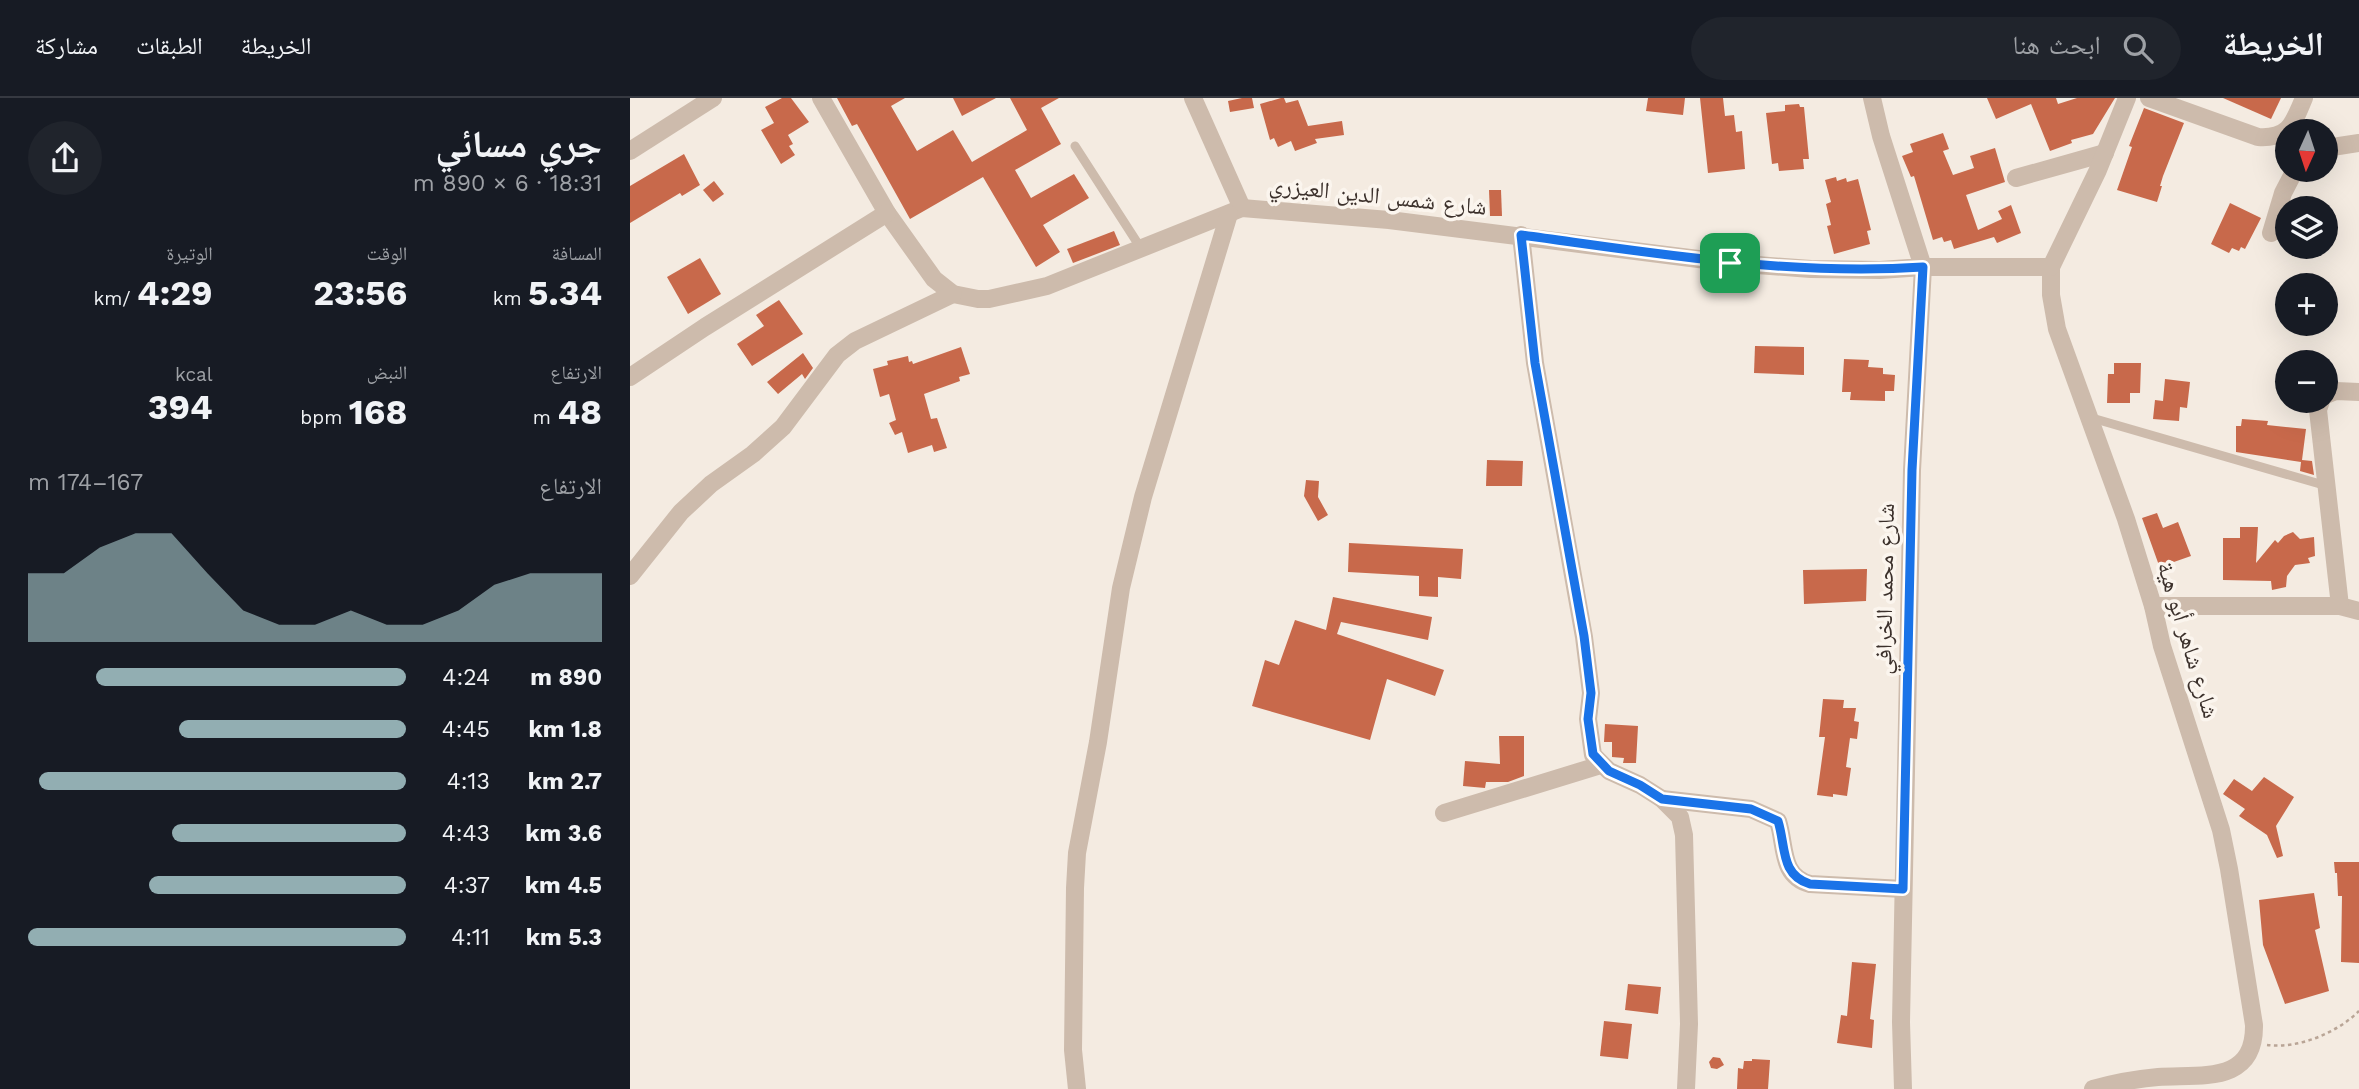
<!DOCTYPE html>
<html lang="ar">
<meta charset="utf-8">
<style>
:root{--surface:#171b24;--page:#20242c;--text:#f1f3f6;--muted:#9ea1a6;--line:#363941;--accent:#92aeb2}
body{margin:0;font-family:"Work Sans","Noto Naskh Arabic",sans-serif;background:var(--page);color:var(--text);direction:rtl;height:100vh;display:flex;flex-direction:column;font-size:26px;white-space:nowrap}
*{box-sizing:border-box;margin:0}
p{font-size:23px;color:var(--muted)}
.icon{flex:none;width:38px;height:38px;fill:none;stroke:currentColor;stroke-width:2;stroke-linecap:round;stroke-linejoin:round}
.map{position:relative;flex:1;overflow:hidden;direction:ltr}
.sheet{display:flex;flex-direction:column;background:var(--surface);width:630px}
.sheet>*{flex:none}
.needle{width:46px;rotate:183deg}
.controls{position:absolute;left:1645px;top:21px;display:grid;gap:14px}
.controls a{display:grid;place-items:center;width:63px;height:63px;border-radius:50%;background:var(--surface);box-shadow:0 7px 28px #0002;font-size:35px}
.pin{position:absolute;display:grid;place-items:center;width:60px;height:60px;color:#fff;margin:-30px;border-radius:14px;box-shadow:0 4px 10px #0006}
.round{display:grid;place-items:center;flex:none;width:74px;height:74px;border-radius:37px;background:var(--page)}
.overview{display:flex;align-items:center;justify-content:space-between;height:119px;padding:0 28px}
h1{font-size:38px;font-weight:700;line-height:52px}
.figures{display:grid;grid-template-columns:repeat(3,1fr);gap:10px;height:119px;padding:7px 28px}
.figures div{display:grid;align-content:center}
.figures b{font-size:35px;font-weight:700}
.figures small{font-size:19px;font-weight:400}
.figures p{font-size:19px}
.chart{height:196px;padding:14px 28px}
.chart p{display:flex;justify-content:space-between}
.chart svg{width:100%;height:126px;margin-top:7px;fill:var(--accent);opacity:.7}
ul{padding:0 28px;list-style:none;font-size:23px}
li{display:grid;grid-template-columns:112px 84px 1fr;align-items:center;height:52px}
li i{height:18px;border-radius:9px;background:var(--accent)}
header{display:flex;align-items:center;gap:42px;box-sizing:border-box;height:98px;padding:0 35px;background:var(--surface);border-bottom:2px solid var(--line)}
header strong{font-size:33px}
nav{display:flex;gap:38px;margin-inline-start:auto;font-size:24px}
.search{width:490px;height:63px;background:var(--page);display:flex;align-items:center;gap:18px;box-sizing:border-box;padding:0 24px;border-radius:38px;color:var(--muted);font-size:26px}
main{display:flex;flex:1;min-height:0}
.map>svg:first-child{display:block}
.building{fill:#c8694b}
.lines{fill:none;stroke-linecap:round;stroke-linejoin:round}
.path{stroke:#b9a596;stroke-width:2.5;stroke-dasharray:3.5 3.5;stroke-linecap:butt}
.service{stroke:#cdbbac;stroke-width:9}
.minor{stroke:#cdbbac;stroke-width:18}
.tertiary{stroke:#cdbbac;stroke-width:18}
.route-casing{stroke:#fff;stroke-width:14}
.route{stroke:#1a73e8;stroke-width:9}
.labels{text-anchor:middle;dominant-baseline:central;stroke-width:7;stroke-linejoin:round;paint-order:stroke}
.street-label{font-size:23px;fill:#3b302b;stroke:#fbf5ee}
</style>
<header>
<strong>الخريطة</strong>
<div class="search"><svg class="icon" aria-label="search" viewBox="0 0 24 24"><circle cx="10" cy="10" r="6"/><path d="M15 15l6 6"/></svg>ابحث هنا</div>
<nav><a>الخريطة</a><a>الطبقات</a><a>مشاركة</a></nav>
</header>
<main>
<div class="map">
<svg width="1729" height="991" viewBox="0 0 1729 991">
<rect width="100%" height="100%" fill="#f4ebe1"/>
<g class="building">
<polygon points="152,0 161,0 179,24 158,37 163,46 159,48 165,57 151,66 131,32 144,25 135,9"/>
<polygon points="207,0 275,0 261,8 287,53 323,32 342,64 397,32 380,0 429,0 411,10 431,46 385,72 401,100 444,76 459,100 413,127 430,154 406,169 353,79 280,121 227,26 222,28"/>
<polygon points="323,0 366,0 332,18"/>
<polygon points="612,0 622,0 624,10 600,14 598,3"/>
<polygon points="651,0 654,0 656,5 668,2 678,28 712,23 714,37 685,41 687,45 665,53 661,43 648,49 644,40 640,42 630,6"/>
<polygon points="1018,0 1055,0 1053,17 1016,13"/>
<polygon points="1070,0 1093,0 1095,18 1104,17 1106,34 1112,33 1115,71 1078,75"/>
<polygon points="1357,0 1426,0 1428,6 1447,0 1485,0 1463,36 1441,42 1442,45 1420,53 1401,6 1366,21"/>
<polygon points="1593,0 1651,0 1641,21"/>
<polygon points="1169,6 1170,9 1174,9 1179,61 1173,61 1174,71 1149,73 1148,65 1142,66 1136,15 1155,13 1155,7"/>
<polygon points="1514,10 1554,25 1533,78 1530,88 1532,88 1527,104 1487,92 1502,49 1499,48"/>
<polygon points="1313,35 1319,51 1313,53 1323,77 1344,70 1340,58 1365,50 1375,84 1336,97 1348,132 1372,121 1368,113 1381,107 1391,135 1367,145 1364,139 1324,151 1321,142 1314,144 1312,139 1303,142 1284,78 1281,79 1272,58 1283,54 1280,46"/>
<polygon points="54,56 70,87 52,98 50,95 0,125 0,88"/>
<polygon points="1206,79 1207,83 1216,80 1217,84 1228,81 1241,132 1237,133 1240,146 1204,156 1197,128 1201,127 1196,106 1201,104 1195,82"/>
<polygon points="84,83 94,96 83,104 73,92"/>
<polygon points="859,92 871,92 872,118 860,118"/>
<polygon points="1600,105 1631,120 1615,151 1611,149 1609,153 1602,150 1599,155 1581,146"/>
<polygon points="484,133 490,147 443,165 437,151"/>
<polygon points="70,160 91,196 58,216 37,179"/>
<polygon points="149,202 173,236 122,268 107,246 134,228 126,217"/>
<polygon points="1125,248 1174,249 1174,277 1124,275"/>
<polygon points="331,249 340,276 329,279 330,283 294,296 301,321 307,320 317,350 304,354 302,347 278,355 272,334 265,337 259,325 266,322 259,296 250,299 243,271 258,267 257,263 278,258 279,264 282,263 283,266"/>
<polygon points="173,255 183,270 175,281 172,276 148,296 137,284"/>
<polygon points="1214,261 1239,262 1238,269 1253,270 1253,276 1265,277 1264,293 1255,293 1255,303 1220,302 1221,294 1212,294"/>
<polygon points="1484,265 1511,265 1510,295 1500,295 1500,305 1477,305 1478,276 1484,276"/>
<polygon points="1535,281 1560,284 1557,310 1550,309 1549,323 1523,321 1525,302 1533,303"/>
<polygon points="1612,321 1638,323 1637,327 1676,331 1672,362 1682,363 1684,377 1670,373 1671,364 1606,354 1606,328 1611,328"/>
<polygon points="857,362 893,363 892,388 856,388"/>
<polygon points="676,382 689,383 688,399 698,417 688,423 674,398"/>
<polygon points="1527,415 1533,430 1548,424 1561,458 1541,465 1542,469 1531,473 1512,420"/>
<polygon points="1610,429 1628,429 1626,465 1645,442 1648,445 1654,438 1663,434 1670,441 1684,439 1685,458 1678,460 1680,465 1665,467 1657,478 1656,489 1642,492 1641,483 1593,482 1593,440 1610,440"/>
<polygon points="719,445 833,451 831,481 808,479 808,499 789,498 789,478 718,474"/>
<polygon points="1237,471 1236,503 1174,506 1173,472"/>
<polygon points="703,499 802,519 798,542 711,524 707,536 814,572 805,598 757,581 740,642 622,608 635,562 649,567 665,522 696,532"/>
<polygon points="1193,601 1214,602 1213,610 1226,610 1224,623 1229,624 1227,641 1220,640 1216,669 1221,670 1217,698 1203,696 1203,699 1187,697 1195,639 1189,639"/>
<polygon points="975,626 1008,628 1006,665 993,665 994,660 982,659 982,644 974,644"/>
<polygon points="869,638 894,638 894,678 878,684 856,684 855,690 833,688 835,663 870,666"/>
<polygon points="1634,679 1664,699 1646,728 1653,758 1647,760 1637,737 1609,718 1615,711 1593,696 1604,681 1622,693"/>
<polygon points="1704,764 1729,764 1729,865 1711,864 1712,798 1708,798 1707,775 1705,775"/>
<polygon points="1684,795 1690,830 1685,832 1699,893 1655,906 1633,847 1629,802"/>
<polygon points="1222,864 1246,866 1240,921 1244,922 1242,950 1207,945 1211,917 1217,918"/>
<polygon points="998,886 1031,889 1028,916 995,912"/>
<polygon points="974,923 1002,926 998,961 970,958"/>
<polygon points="1083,959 1090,960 1094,967 1087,971 1081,970 1079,964"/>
<polygon points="1122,961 1140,962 1138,991 1107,991 1108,970 1113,971 1114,963 1122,963"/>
</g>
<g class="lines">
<path class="path" d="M1637 947C1668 951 1707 935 1729 913"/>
<g class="service">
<polyline points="445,48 512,152"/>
<polyline points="1462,320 1697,388"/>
</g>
<g class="minor">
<polyline points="191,0 257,115 304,181 323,196 348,201 359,201 417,188 612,110 759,122 1100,165 1181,171 1250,172 1293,169 1251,38 1242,0"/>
<polyline points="563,0 612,110"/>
<path d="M1519 0 1628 39C1659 41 1663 26 1674 0"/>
<polyline points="1696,50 1729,45"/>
<polyline points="0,53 83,0"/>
<polyline points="1386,80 1475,55"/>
<polyline points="1641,135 1653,95 1665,72"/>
<polyline points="891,137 905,265 954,539 961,595 958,621 963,657 979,673 1010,687 1032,701 1050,719 1054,737 1059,926 1056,991"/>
<path d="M1421 169V197L1427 231 1496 421 1523 508 1532 548 1591 732 1599 771 1624 927C1625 987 1570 976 1528 979 1506 981 1484 985 1463 991"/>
<polyline points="0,279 75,229 257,115"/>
<polyline points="1696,297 1706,293 1729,294"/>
<polyline points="1691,303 1688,312 1710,508 1729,513"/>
<polyline points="0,478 51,414 81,386 123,356 153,329 207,257 225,243 323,196"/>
<polyline points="1523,508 1710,508"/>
<path d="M1032 701 1121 711 1148 723C1156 748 1150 778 1180 786L1273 791"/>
<polyline points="814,715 971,667"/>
<polyline points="447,991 443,952 445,790 447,755 468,644 491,490 513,399 599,116"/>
</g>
<polyline class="tertiary" points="1273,991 1271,924 1282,372 1293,169 1421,169 1468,72 1497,0"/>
</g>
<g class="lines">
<g class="route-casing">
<path id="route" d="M891 137C1024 155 1158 178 1293 169L1282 372 1273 791 1180 786C1150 777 1156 748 1148 723L1121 711 1032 701 1010 687 979 673 963 656 958 621 961 595 954 538 905 265Z"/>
</g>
<use href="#route" class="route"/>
</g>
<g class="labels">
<g class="street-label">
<text transform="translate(748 98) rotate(6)">شارع شمس الدين العيزري</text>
<text transform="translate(1255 491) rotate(-89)">شارع محمد الخرافي</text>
<text transform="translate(1558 542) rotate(73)">شارع شاهر أبو هية</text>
</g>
</g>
</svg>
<div class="controls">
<a><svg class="needle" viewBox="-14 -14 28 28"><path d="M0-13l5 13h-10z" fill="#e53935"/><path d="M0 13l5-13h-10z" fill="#9ea1a6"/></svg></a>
<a><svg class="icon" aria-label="layers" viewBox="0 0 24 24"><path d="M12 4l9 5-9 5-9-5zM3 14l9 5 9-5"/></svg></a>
<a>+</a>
<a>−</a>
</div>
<div class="pin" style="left:1100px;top:165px;background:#1e9e55"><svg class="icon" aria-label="arrive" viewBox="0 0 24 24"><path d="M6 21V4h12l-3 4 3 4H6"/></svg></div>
</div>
<section class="sheet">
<div class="overview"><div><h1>جري مسائي</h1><p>18:31 · 6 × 890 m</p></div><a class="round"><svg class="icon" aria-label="share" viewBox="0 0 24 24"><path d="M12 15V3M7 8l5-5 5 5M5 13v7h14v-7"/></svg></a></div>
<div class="figures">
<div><p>المسافة</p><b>5.34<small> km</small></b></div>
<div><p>الوقت</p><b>23:56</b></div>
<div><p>الوتيرة</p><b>4:29<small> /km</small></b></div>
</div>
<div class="figures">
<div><p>الارتفاع</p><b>48<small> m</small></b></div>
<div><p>النبض</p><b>168<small> bpm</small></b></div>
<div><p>kcal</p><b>394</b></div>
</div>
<div class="chart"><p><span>الارتفاع</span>167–174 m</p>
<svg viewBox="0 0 160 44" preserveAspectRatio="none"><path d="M0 44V20L10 20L20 11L30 6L40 6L50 20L60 33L70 38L80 38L90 33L100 38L110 38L120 33L130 24L140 20L150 20L160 20V44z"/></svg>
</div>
<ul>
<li><b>890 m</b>4:24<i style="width:82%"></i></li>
<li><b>1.8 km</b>4:45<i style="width:60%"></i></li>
<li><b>2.7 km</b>4:13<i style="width:97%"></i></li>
<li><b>3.6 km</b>4:43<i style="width:62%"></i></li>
<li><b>4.5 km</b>4:37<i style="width:68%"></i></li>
<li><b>5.3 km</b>4:11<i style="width:100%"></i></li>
</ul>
</section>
</main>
